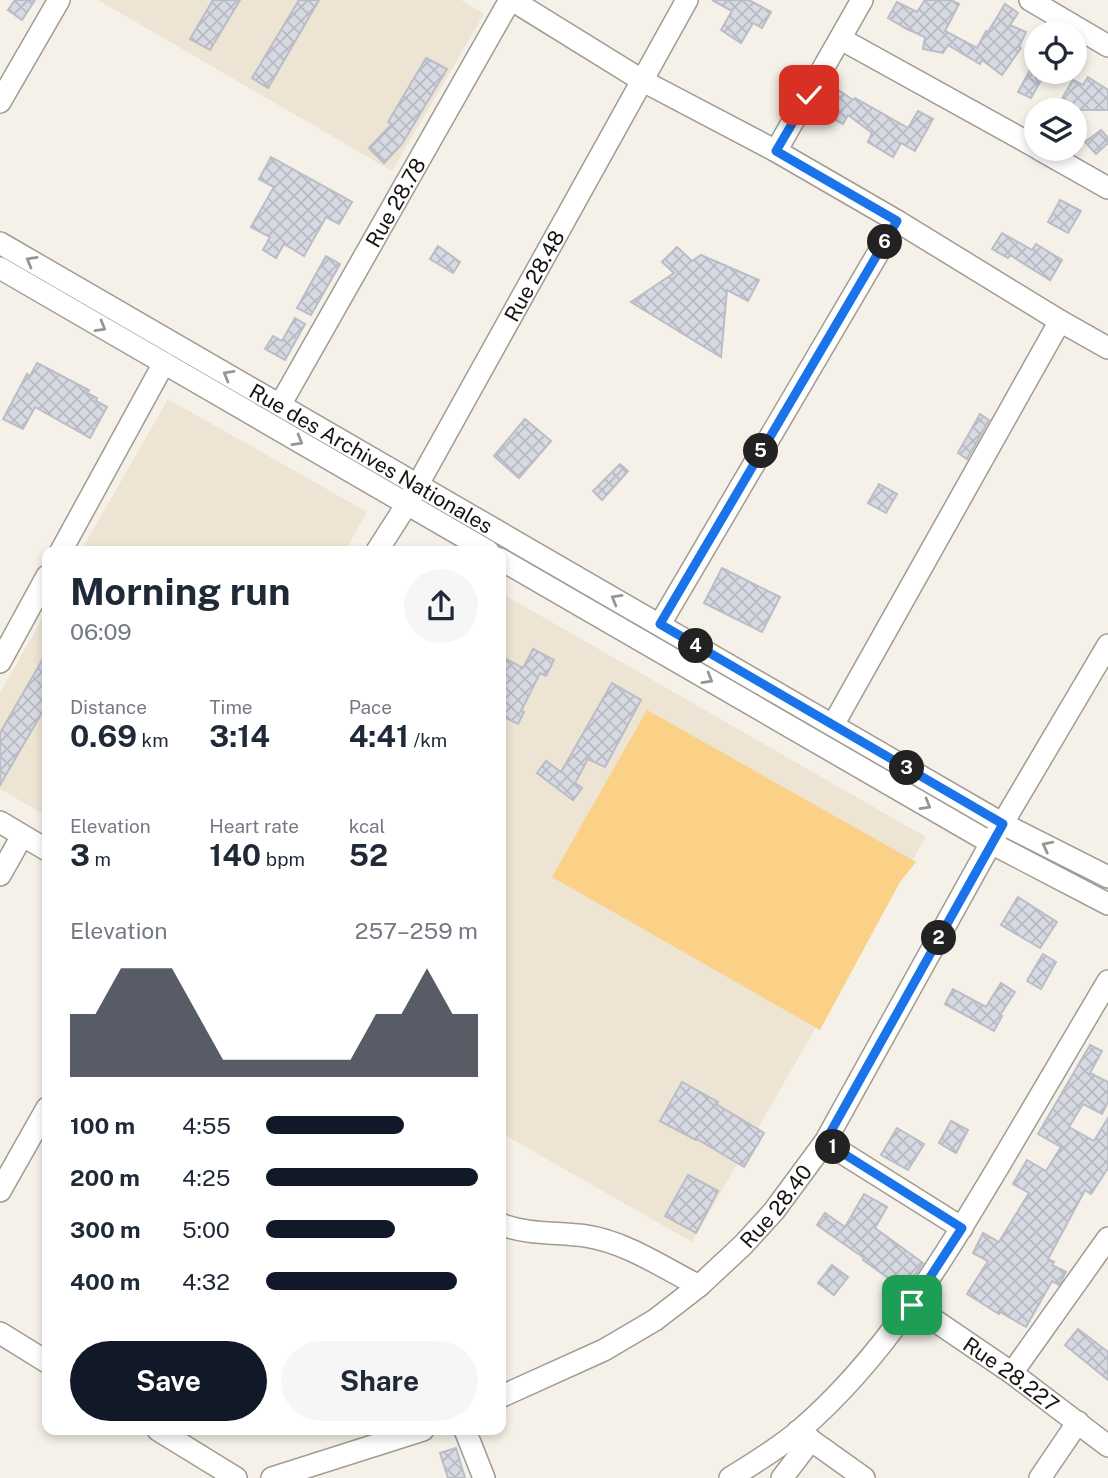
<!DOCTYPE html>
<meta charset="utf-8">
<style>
:root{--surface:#fff;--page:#f6f6f7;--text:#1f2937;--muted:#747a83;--accent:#111827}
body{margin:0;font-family:"Public Sans",sans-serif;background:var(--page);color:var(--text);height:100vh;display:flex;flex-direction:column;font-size:26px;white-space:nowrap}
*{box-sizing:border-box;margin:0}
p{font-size:23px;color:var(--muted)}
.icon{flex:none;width:38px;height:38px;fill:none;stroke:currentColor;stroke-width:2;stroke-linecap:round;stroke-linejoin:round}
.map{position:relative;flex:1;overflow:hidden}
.side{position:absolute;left:42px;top:546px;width:464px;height:889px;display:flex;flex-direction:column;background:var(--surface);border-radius:14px;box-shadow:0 4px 10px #0003}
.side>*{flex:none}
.buttons{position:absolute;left:1024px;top:21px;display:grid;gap:14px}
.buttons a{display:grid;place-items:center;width:63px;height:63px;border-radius:50%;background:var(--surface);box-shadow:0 4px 10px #0003;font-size:35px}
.pin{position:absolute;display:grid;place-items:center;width:60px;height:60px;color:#fff;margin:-30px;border-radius:14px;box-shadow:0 4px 10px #0006}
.km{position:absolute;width:35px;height:35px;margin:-18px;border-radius:50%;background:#222;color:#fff;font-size:19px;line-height:35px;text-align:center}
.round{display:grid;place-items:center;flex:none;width:74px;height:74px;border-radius:37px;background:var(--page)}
.head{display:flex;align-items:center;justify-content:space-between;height:119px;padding:0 28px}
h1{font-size:38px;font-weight:700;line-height:52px}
.stats{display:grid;grid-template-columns:repeat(3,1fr);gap:10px;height:119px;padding:7px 28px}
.stats div{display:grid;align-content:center}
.stats b{font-size:30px;font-weight:700}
.stats small{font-size:19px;font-weight:400}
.stats p{font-size:19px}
.chart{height:196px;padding:14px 28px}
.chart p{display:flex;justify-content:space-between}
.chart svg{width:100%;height:126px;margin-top:7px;fill:var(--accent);opacity:.7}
.button{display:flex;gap:14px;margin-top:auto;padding:14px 28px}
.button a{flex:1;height:80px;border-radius:42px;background:var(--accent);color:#fff;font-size:28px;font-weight:700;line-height:80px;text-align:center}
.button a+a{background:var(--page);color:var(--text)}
ul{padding:0 28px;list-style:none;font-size:23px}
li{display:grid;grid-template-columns:112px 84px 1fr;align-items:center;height:52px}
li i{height:18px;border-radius:9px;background:var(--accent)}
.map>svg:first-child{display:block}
.built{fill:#ede4d4}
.green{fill:#fad186}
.building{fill:url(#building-cross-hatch);stroke:#babcc6;stroke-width:2}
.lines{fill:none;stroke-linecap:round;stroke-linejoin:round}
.minor-casing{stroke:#a09b93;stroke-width:24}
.minor{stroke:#fff;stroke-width:21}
.oneway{stroke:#979694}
.route-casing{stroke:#fff;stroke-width:14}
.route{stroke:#1a73e8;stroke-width:9}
.labels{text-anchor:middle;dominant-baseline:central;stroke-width:5;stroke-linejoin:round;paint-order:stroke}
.street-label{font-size:21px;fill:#171512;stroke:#fff}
</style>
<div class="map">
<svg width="1108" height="1478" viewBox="0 0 1108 1478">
<defs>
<pattern id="building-cross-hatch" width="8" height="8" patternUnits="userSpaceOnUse" patternTransform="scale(1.75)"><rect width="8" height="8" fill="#d7dae3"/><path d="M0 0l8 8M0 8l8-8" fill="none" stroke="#b8bac2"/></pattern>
</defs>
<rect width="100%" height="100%" fill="#f6f1e8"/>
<g class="built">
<polygon points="98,0 461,0 484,14 392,171"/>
<polygon points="168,399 367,512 345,551 81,551"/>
<polygon points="501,593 926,837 692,1242 501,1133"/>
<polygon points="47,610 47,816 0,789 0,693"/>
</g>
<polygon class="green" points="647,710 916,862 900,882 820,1030 552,877"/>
<g class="building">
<polygon points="15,0 35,0 22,20 8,10"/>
<polygon points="213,0 240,0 210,50 190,39"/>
<polygon points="299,0 319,0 268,88 252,78"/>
<polygon points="712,0 749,0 771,12 762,28 753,23 741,43 721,30 732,11"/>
<polygon points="925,0 951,0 959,4 945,31 977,48 986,31 988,32 1005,4 1018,13 1010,25 1026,32 1019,47 1021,48 1002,75 982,60 980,64 948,45 943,53 923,49 925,37 907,29 888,18 897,2 917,12"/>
<polygon points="426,58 447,69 402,144 384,163 369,148 392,124 388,122"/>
<polygon points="1036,59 1036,80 1040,82 1031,98 1018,92"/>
<polygon points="1088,77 1108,90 1108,110 1055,110 1073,80 1083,85"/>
<polygon points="830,84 853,100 855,98 908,128 918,111 933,119 915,151 901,143 893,157 868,142 872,133 848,115 843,124 815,109"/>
<polygon points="1101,130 1108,138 1108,143 1096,154 1085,142"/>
<polygon points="271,157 352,202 339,224 326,217 304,256 284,244 276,258 263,250 270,237 251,227 274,187 259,179"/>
<polygon points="1060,200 1081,211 1068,233 1048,222"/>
<polygon points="1002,233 1032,250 1036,244 1062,260 1050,280 1010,255 1008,258 992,249"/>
<polygon points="438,246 460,262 453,273 430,259"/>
<polygon points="677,247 692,261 701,255 759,280 748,301 727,290 721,357 631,302 674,273 662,262"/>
<polygon points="326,256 340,264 311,315 297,308"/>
<polygon points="295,318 305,324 285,360 265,349 273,336 282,341"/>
<polygon points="37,363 89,390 87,393 97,398 96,401 107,407 90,438 35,407 23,429 3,419 27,374 30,376"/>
<polygon points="980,414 989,420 967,459 958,453"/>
<polygon points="525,419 551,441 519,478 494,456"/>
<polygon points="620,464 628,471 602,500 593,491"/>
<polygon points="879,484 897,494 886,513 868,503"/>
<polygon points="722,568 780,597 762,632 704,603"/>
<polygon points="533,649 554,660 546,676 540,673 521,711 524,712 518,724 500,715 500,656 523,668"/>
<polygon points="47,652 47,704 0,785 0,733"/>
<polygon points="612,683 641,700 605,767 588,759 575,783 582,788 573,800 537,773 546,761 561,772"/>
<polygon points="1018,897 1057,922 1040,948 1001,925"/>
<polygon points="1043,954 1056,962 1041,989 1027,981"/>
<polygon points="1001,983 1015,992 1000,1015 1002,1016 994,1031 945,1004 953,989 986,1007"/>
<polygon points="1090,1045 1102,1051 1090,1073 1108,1082 1108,1102 1102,1114 1083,1104 1069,1127 1094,1141 1108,1118 1108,1168 1091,1194 1085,1190 1048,1259 1054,1262 1052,1265 1066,1272 1059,1285 1052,1281 1026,1327 1000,1312 999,1314 967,1294 988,1261 973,1253 983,1233 999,1242 1029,1193 1013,1184 1027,1160 1046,1171 1061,1147 1038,1134"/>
<polygon points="682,1082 718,1102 716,1104 764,1133 744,1167 697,1139 696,1140 660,1121"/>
<polygon points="951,1121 968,1130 956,1153 939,1143"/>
<polygon points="897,1128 924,1144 908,1170 881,1155"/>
<polygon points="688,1175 718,1191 696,1233 665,1216"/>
<polygon points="864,1194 887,1207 875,1228 923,1263 905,1290 863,1260 864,1258 817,1225 825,1213 845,1227"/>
<polygon points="832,1265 848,1277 834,1295 818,1283"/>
<polygon points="1078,1329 1108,1352 1108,1380 1065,1345"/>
<polygon points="456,1448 465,1478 448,1478 440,1453"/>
</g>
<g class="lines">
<g class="minor-casing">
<g id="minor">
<polyline points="512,0 643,81 776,151 897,221 1060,321 1108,348"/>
<polyline points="1030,0 1108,46"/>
<polyline points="841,39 1036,147"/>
<polyline points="0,102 59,0"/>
<polyline points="1039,149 1108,188"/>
<polyline points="776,151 862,0"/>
<path id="s1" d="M0 243 1003 824 1108 877"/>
<polyline points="0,268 488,551"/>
<path id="s2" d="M280 405 510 0"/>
<polyline points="61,551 164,363"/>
<path id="s3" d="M377 551 407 504 687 0"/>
<polyline points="500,559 991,843 1108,904"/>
<polyline points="660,624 897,221"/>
<polyline points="0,662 47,576"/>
<polyline points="833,725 1060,321"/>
<polyline points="0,822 47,850"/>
<polyline points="0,875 22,836"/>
<polyline points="825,1142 962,1228"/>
<polyline points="0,1191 47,1108"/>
<path d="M500 1224C528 1235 557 1232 586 1236 626 1242 664 1268 699 1286"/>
<path id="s4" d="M912 1305 1012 1373 1108 1446"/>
<polyline points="0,1333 47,1362"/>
<polyline points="1012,1373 1108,1238"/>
<path id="s5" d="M500 1397 604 1350 655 1320 699 1286 743 1245 774 1211 825 1142 991 843 1108 645"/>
<polyline points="158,1430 236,1478"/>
<polyline points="465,1430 484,1478"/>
<polyline points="798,1431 864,1478"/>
<polyline points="272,1478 423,1430"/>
<path d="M730 1478C753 1464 779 1448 800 1430 885 1357 943 1259 1000 1164 1036 1103 1072 1042 1108 981"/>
<polyline points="782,1478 811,1440"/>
<polyline points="1040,1478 1078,1422"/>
</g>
</g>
<use href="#minor" class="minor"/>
</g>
<defs><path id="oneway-chevron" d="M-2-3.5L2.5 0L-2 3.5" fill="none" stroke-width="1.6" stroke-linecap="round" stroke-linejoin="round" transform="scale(1.75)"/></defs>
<g class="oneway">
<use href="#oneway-chevron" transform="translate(31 261) rotate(-150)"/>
<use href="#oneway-chevron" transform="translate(101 327) rotate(30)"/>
<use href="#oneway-chevron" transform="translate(228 375) rotate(-150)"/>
<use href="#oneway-chevron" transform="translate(298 441) rotate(30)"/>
<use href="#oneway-chevron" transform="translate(616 599) rotate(-150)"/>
<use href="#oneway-chevron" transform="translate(708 679) rotate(30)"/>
<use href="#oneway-chevron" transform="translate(926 805) rotate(30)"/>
<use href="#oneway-chevron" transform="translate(1047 846) rotate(-153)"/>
</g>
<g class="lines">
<g class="route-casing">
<polyline id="route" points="809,95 776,151 897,221 660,624 1003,824 825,1142 962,1228 912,1305"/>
</g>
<use href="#route" class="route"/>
</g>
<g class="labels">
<g class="street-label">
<text stroke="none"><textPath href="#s2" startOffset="233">Rue 28.78</textPath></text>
<text stroke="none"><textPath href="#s3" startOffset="317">Rue 28.48</textPath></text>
<text stroke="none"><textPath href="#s1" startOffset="429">Rue des Archives Nationales</textPath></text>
<text stroke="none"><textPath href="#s5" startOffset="340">Rue 28.40</textPath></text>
<text stroke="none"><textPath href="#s4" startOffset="121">Rue 28.227</textPath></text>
</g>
</g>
</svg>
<div class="buttons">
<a><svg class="icon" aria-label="locate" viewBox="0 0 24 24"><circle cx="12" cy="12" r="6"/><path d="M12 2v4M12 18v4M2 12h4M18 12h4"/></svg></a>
<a><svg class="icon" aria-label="layers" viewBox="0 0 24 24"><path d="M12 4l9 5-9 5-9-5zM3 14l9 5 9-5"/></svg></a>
</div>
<div class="pin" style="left:912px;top:1305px;background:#1e9e55"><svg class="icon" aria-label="arrive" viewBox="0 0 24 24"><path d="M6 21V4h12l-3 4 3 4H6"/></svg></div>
<div class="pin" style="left:809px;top:95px;background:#d93025"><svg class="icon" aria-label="check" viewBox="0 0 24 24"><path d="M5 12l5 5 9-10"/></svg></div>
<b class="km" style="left:833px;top:1147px">1</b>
<b class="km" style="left:939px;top:938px">2</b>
<b class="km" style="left:907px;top:768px">3</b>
<b class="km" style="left:696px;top:646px">4</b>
<b class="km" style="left:761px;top:451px">5</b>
<b class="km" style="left:885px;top:242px">6</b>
<section class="side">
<div class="head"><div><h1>Morning run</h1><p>06:09</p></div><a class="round"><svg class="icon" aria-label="share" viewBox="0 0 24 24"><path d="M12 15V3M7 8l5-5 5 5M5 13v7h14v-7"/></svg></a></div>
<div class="stats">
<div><p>Distance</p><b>0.69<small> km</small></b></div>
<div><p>Time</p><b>3:14</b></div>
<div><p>Pace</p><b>4:41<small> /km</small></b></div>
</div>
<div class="stats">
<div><p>Elevation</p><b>3<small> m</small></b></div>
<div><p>Heart rate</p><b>140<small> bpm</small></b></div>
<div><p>kcal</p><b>52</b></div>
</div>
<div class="chart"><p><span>Elevation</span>257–259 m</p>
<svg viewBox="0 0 160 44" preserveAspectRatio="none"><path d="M0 44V22L10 22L20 6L30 6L40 6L50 22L60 38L70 38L80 38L90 38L100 38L110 38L120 22L130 22L140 6L150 22L160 22V44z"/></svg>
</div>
<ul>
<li><b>100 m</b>4:55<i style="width:65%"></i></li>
<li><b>200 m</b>4:25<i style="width:100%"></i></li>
<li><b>300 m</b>5:00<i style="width:61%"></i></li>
<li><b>400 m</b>4:32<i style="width:90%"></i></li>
</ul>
<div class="button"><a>Save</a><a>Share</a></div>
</section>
</div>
